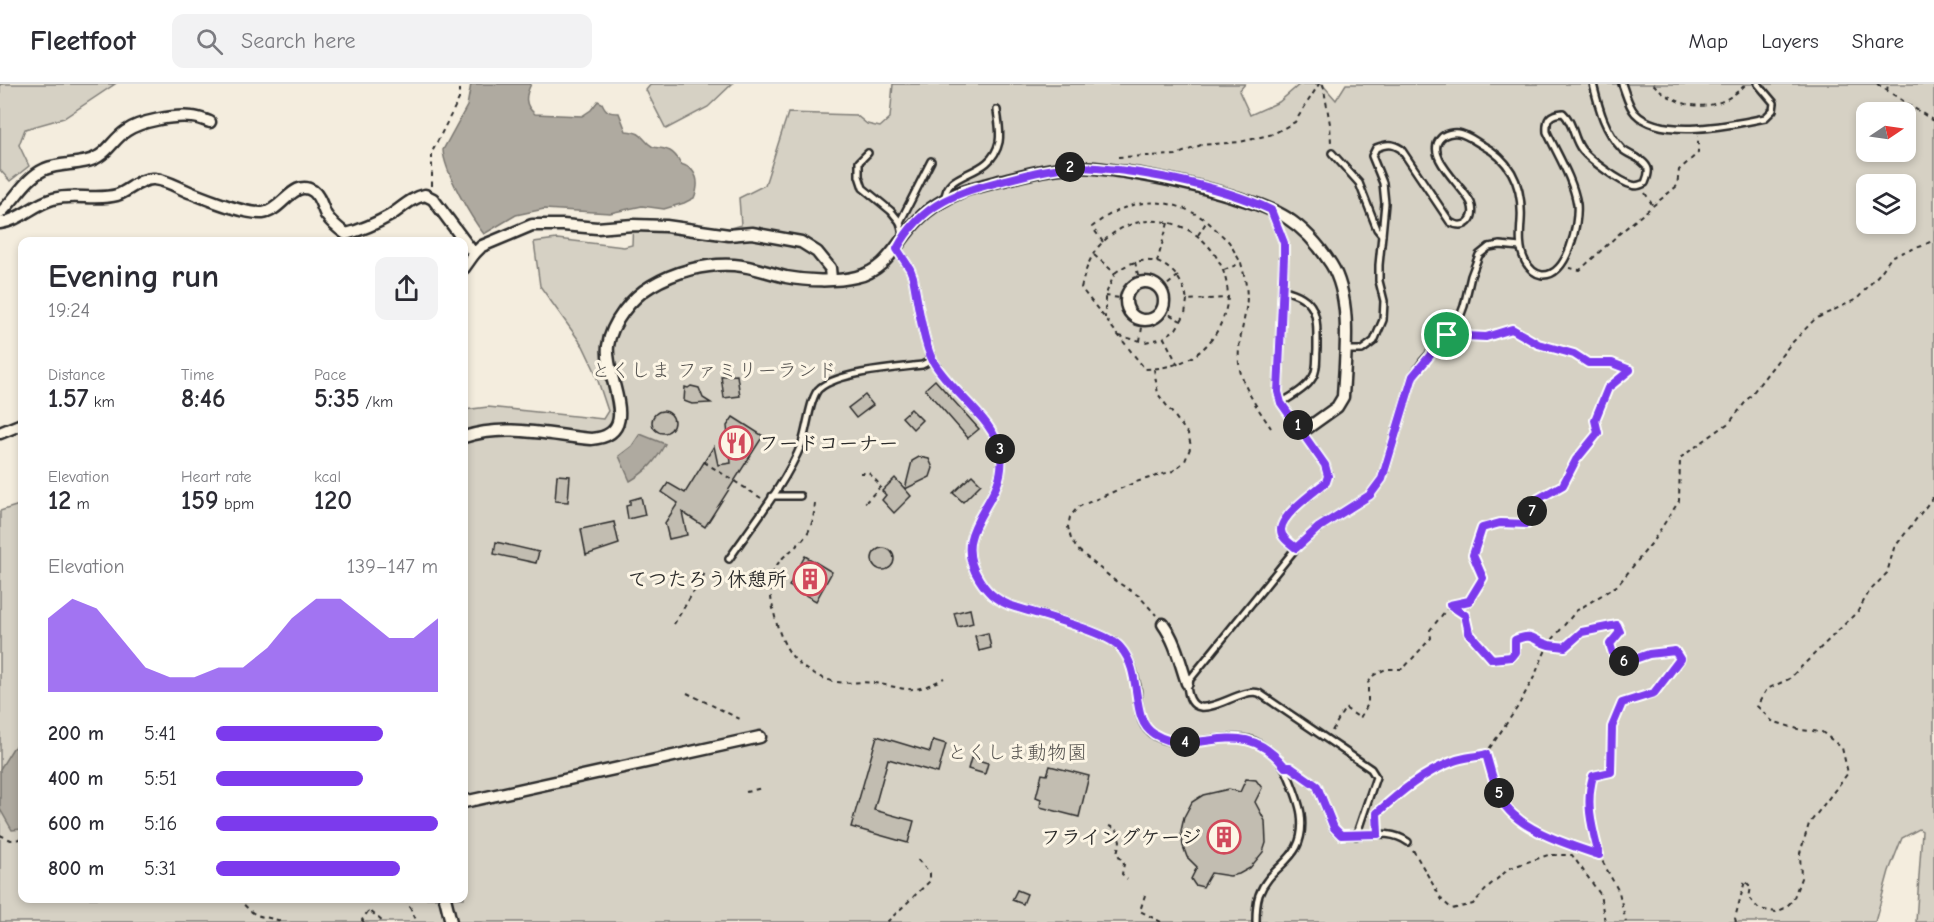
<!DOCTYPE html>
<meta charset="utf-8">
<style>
:root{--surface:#fff;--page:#f2f2f3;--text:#2b2b33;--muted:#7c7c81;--line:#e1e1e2;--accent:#7c3aed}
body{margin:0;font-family:"Comic Neue","Klee One",sans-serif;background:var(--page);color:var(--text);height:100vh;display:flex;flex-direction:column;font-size:22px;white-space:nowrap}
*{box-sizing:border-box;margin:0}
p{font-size:20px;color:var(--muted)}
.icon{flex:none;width:33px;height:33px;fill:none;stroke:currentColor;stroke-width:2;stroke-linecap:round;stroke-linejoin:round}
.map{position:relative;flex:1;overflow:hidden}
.sheet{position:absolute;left:18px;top:153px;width:450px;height:666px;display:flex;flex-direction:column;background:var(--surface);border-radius:12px;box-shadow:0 3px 9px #0003}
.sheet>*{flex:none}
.needle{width:39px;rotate:77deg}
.controls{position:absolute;left:1856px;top:18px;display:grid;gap:12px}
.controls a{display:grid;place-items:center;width:60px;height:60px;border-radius:12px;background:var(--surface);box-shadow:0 3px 9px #0003;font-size:30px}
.pin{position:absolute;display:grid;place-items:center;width:51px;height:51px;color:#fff;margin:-26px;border:3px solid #fff;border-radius:50%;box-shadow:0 2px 6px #0007}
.km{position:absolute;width:30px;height:30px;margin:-15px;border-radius:50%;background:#222;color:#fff;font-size:16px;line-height:30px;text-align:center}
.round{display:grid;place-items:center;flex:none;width:63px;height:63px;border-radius:12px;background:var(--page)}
.overview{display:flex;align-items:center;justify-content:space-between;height:102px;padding:0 30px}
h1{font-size:33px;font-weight:700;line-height:45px}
.metrics{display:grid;grid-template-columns:repeat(3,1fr);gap:9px;height:102px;padding:6px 30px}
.metrics div{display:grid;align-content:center}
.metrics b{font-size:26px;font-weight:700}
.metrics small{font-size:16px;font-weight:400}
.metrics p{font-size:16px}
.chart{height:168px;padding:12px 30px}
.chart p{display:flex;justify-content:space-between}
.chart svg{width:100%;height:108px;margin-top:6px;fill:var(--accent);opacity:.7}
ul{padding:0 30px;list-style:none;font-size:20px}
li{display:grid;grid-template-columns:96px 72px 1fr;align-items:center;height:45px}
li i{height:15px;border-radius:8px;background:var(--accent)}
header{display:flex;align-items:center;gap:36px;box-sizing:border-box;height:84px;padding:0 30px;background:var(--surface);border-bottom:2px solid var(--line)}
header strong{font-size:28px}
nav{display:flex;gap:33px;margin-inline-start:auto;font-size:21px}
.search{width:420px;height:54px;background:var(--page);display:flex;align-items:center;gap:15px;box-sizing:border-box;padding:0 21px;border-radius:12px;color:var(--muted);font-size:22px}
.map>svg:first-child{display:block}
.green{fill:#d6d1c4;stroke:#807e78;stroke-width:1.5;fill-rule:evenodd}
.water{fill:#afaaa0;stroke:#7a7771;stroke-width:1.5}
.building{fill:#c2bdb1;stroke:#2b2b2b;stroke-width:1.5}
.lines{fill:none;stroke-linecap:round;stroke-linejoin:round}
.lane-casing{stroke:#2b2b2b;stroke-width:10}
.street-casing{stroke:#2b2b2b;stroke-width:15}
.path{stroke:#2b2b2b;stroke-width:2;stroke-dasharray:4.5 4.5;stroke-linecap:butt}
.lane{stroke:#fcf5e5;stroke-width:5}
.street{stroke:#fcf5e5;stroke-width:10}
.route-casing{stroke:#fff;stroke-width:12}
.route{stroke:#7c3aed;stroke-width:8}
.labels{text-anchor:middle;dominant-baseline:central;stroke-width:6;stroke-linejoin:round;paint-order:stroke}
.park-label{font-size:20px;fill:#565451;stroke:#fcf5e5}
.poi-label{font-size:20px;font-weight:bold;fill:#2b2b2b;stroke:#fcf5e5;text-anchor:end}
</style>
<header>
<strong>Fleetfoot</strong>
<div class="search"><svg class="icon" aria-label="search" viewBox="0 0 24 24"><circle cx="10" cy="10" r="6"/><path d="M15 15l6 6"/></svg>Search here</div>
<nav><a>Map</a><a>Layers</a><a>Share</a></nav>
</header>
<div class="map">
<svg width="1934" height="838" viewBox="0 0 1934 838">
<rect width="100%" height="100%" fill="#f4edde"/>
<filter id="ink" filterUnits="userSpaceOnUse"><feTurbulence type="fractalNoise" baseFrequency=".0167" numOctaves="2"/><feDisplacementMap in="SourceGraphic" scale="12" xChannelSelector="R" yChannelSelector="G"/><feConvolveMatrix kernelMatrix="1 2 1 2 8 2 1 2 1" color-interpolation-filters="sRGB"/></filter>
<g filter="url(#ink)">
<g class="green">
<polygon points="0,0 115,0 64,34 25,45 19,61 29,82 10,97 0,86"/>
<polygon points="651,0 732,0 708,23 666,45 646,6"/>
<path d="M893 0H1245L1239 7 1250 31 1279 18 1300 0H1322L1336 16 1346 0H1934V838H1916L1922 747 1919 745 1902 754 1889 787 1875 838H0V427L22 420V814H464V326L488 323 603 335 608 327 594 285 583 262 540 202 534 158 557 155 624 163 632 161 633 136 723 146 741 141 739 114 765 101 788 29 856 31 867 40 880 43 890 34ZM1866 28H1905V68H1866ZM1866 100H1905V140H1866Z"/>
</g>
<g class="water">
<path d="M471 0H531C525 12 524 21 535 30L582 32 591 26 598 17 602 19C606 28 609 29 619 29L626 47C646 49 639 54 653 63 668 65 674 66 681 80 698 85 700 99 694 114L684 119 664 125 642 122 610 129 544 125 516 131 484 150C471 134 444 87 443 66L467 22Z"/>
<path d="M640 350 665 360C656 377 647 387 630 397L619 372 632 362Z"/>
<polygon points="22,658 22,745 12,746 0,725 0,685 13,664"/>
</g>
<g class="building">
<polygon points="737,291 740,312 724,314 721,292"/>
<polygon points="935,296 979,345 968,354 925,305"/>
<polygon points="691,302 699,304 703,314 711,319 692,320 684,317 685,303 688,304"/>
<polygon points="865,311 873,321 856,334 848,324"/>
<polygon points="911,325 922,336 913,345 902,333"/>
<circle cx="663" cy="338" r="11"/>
<polygon points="733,333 763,352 705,443 682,428 687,451 669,455 665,439 678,419 662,408 668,399 685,409 714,362 718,381 731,379 727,342"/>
<polygon points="919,373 929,375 933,384 930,393 905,405 911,412 894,429 882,416 886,411 882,407 895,394 905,405 912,377"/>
<polygon points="557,391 570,392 568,418 555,417"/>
<polygon points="972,391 981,400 963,418 953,409"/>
<polygon points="641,413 645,431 628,435 626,422 630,421 630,416"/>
<polygon points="614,438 619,460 586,471 581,445"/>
<polygon points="496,458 539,468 536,479 494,470"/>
<circle cx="883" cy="475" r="11"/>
<polygon points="805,472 832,488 816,517 789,502"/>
<polygon points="970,525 973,539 958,543 954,529"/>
<polygon points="988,549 991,564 979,567 975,552"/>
<polygon points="877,652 930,668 933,656 946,660 938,689 888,675 874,726 914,737 908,759 851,743"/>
<polygon points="971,674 988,679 985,690 968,685"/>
<polygon points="1050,682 1089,692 1079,733 1040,723 1041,715 1036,713 1042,690 1047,691"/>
<polygon points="1246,695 1256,696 1262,704 1255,718 1265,737 1266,759 1263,768 1250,784 1239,790 1230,792 1211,789 1203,803 1195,801 1191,795 1197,783 1187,773 1183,762 1181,747 1184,733 1192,718 1203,711 1229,705 1240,708"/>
<polygon points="1017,806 1027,810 1023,820 1012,816"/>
</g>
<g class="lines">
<g class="lane-casing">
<g id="lane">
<path d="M1622 0C1626 10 1628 21 1635 29 1660 56 1732 41 1765 34L1773 26 1774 19 1758 0"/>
<polyline points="868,69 859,78 859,92 863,104 891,127 900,138"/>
<polyline points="1332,69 1359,99 1377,145 1382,151 1379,181 1379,197 1384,217 1383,236 1374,257 1362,266 1345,266"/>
<path d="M945 115C945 85 991 95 999 58 1001 47 998 36 997 26"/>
<polyline points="1272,129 1284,159 1284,172 1278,308 1281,319"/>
<polyline points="903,151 900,138 931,77"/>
<path d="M1382 151 1385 119 1383 99 1372 72 1376 64C1386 60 1392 59 1401 65L1450 138C1465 147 1477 135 1471 119 1464 103 1423 71 1441 54 1444 50 1453 48 1458 49 1466 50 1475 57 1482 61 1513 77 1523 104 1521 137 1520 151 1519 165 1525 177 1529 184 1534 190 1542 191 1568 193 1579 139 1577 120 1573 95 1557 70 1547 48 1546 35 1549 30 1563 29 1574 39 1573 55 1582 66 1590 76 1620 98 1632 101 1637 103 1640 101 1645 99 1647 94 1649 90 1648 85 1644 74 1629 72 1622 65 1604 46 1599 24 1593 0"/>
<path d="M897 165 910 185 913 193C917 214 923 259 933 277 950 308 997 336 1001 372 1007 419 947 444 979 495 987 508 995 515 1009 521 1033 529 1103 546 1119 562 1130 573 1134 588 1137 603 1139 619 1137 638 1151 649 1181 672 1222 645 1254 657 1257 658 1262 662 1265 664 1276 671 1283 679 1288 691 1293 703 1299 717 1301 730 1307 778 1271 778 1259 811 1256 820 1256 829 1256 838"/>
<path d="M1283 206C1319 214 1317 233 1317 265 1316 274 1318 285 1313 293 1307 304 1292 312 1281 319L1325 381 1328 392 1326 398C1314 408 1281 431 1281 446 1281 454 1291 460 1296 464"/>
<polyline points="772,412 800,412"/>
<path d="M729 475C753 440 786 399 802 359 807 346 810 311 820 304 840 288 896 284 922 281L932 276"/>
<path d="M1285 683H1290L1317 702 1334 745 1341 751C1364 753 1389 744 1408 758"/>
<path d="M1356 752 1376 693 1371 685 1259 609C1236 602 1189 651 1187 599L1296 464 1318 444 1370 411 1382 395 1413 292 1423 277 1458 238 1464 222 1471 192 1479 171 1489 163 1500 161 1520 163"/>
</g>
</g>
<g class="street-casing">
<g id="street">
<path d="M0 129C16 115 25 94 45 85 62 78 84 82 99 72 109 66 115 54 126 47 140 37 174 31 192 33 198 33 204 36 210 38"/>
<path d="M0 139C19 137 34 120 53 115 73 109 96 117 117 111 129 107 140 94 154 95 168 96 180 105 192 109 210 116 244 130 263 129 282 127 294 94 313 107 320 112 322 123 326 131 331 138 339 145 346 150 361 146 377 139 391 131 403 123 411 114 425 111L433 115 474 170 482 162 532 141H563L597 144 633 141 666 142 729 151 752 149 801 158 817 168 830 184 831 195"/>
<polyline points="464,184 474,170"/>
<circle cx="1145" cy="217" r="19"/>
<polyline points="0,349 22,340"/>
<path d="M464 353C504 339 550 351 591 355 645 351 604 294 608 262 611 239 632 213 651 202 674 188 706 179 734 181 751 182 769 189 786 193 807 197 835 198 856 193 888 186 897 157 918 136 930 123 946 114 963 107 974 103 987 101 999 97 1024 91 1047 84 1073 83 1091 82 1109 86 1126 88 1163 94 1197 101 1232 112 1250 118 1270 123 1287 134 1304 145 1320 163 1331 180 1353 215 1345 273 1343 313L1337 323 1302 348"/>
<path d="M1163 540C1176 558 1180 579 1187 599"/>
<polyline points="464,718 760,653"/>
<polyline points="445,814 451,838"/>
</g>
</g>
<g class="path">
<polyline points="1323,0 1330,40 1331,59"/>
<path d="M1653 0C1682 28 1717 30 1746 0"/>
<polyline points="1877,0 1934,37"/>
<polyline points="1887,7 1888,0"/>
<polyline points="1118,73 1176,71 1201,61 1240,58 1273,50 1295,38 1319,0"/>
<polyline points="432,102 432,68 459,15 459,0"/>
<polyline points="1645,109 1653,122"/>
<polyline points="1198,151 1207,137 1229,158 1241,179"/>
<path d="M1103 158 1092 143C1128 113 1168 110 1207 137"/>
<polyline points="1094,171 1115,189 1105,212 1105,234"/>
<polyline points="1135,178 1140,199"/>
<path d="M1157 178C1175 185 1183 198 1187 216L1228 214C1221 260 1191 284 1145 285L1081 204C1085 188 1089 174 1099 162 1145 110 1227 144 1228 214"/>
<polyline points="1569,184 1580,186 1620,149 1677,102 1679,86 1698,69 1698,52"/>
<path d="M1224 186 1241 179C1246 197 1249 212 1245 230 1242 249 1236 266 1240 286 1245 307 1259 326 1271 344"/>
<path d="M1115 189C1127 179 1142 174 1157 178L1168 139"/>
<polyline points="1161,206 1178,192"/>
<polyline points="1105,212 1127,215"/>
<polyline points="1162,226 1181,237 1176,245 1164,253"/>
<polyline points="1181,237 1185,230 1187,216"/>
<polyline points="1119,252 1145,258 1164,254 1178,281"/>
<polyline points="1140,257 1143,236"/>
<polyline points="1154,285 1158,310 1188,350 1191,362 1185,377 1173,387 1136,398 1078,423 1070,433 1068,443 1071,455 1077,465 1114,496 1139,512 1156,531"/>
<polyline points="704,378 761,414"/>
<polyline points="860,389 869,389 881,402 864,420"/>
<path d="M815 419C814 430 813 440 807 450 793 471 771 472 771 505 770 514 773 524 775 533 783 567 800 591 837 598 849 600 862 597 874 599 907 604 911 612 944 594"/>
<path d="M1450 521 1465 531 1469 549 1492 575 1511 573 1514 568 1515 556C1534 548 1533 557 1549 561 1554 562 1560 562 1565 563L1582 548 1617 541 1620 548 1610 560 1616 579 1632 576 1649 570 1675 567 1680 575 1654 609 1622 619 1612 643 1610 688 1593 692 1588 710 1592 744 1599 771 1619 808 1626 838"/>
<polyline points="674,540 705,489"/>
<polyline points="687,609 740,635"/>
<polyline points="1332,647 1345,624 1360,634 1368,620 1368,599 1374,591 1386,585 1403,585 1431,554 1430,546 1450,521 1469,517 1483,494 1473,471 1482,444 1500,439 1527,440 1537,415 1563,401 1576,376 1598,349 1595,336 1608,304 1630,286 1612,279 1588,279 1574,270 1538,260 1512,245 1486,253 1459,251"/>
<path d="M1486 670C1490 684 1494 700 1500 714 1516 746 1567 760 1598 771"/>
<polyline points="746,708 762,704"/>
<path d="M1378 740 1377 729C1413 695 1436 680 1485 671L1517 624 1534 593 1548 561 1576 527 1618 501 1651 460 1679 417 1680 374 1730 338 1789 262 1815 235 1857 215 1881 188 1892 172 1922 162 1934 156"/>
<polyline points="1109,742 1117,745 1120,757 1117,769 1124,780 1122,790 1127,795"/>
<polyline points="0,751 11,756 22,755"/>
<polyline points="1413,766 1442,816 1452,825 1473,820 1490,801 1510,784 1548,771 1572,771 1600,810 1605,838"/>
<polyline points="1145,811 1140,827 1161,838"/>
<path d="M238 814C259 838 257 829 284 838"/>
<polyline points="406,814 417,838"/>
<polyline points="364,838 362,836 369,826 383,838"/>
<polyline points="887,838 930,797 930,789 917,775"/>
<polyline points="1736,838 1735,834 1745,797 1751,803 1749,814 1759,825 1776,828 1785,824 1793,816 1801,794 1800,769 1809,740 1848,689 1842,664 1822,648 1801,646 1772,637 1757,622 1767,605 1789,595 1858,527 1869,508 1887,489 1894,464 1934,412"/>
</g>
<use href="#lane" class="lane"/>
<use href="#street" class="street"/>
</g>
</g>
<g class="lines" filter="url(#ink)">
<g class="route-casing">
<path id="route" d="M1074 83C1132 84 1219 101 1271 126L1284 159V172L1278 308 1281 319 1325 381 1328 392 1326 398C1314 408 1281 431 1281 446 1281 454 1291 460 1296 464L1318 444 1370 411 1382 395 1413 292 1447 251 1486 253 1512 245 1538 260 1574 270 1588 279H1612L1630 286 1608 304 1595 336 1598 349 1576 376 1563 401 1538 415 1527 440 1500 439 1482 444 1473 471 1483 494 1469 517 1450 521 1465 531 1469 549 1492 575 1511 573 1515 568V556C1534 548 1533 557 1549 561 1554 562 1560 562 1565 563L1582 548 1617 541 1620 548 1610 560 1616 579 1632 576 1649 570 1675 567 1680 575 1654 609 1622 619 1612 643 1611 688 1593 692C1585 720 1592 743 1599 771 1567 760 1517 746 1500 714 1494 701 1490 684 1486 670 1476 673 1464 673 1454 677 1424 688 1400 708 1377 729L1378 750 1341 751 1334 744 1317 702 1290 683H1285C1240 626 1199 677 1154 650 1129 635 1144 589 1120 563 1106 547 1032 529 1009 521 995 515 987 508 979 495 947 444 1007 419 1001 372 997 336 950 308 933 277 923 259 917 214 913 193L910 185 897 165C922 118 959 108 1006 96 1029 90 1051 84 1074 83Z"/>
</g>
<use href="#route" class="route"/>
</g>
<defs>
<g id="restaurant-ring" transform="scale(1.725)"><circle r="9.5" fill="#fcf5e5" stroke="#d1495b" stroke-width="1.5"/><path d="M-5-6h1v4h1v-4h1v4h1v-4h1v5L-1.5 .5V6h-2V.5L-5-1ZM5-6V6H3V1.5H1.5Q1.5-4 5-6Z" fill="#d1495b"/></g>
<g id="building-ring" transform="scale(1.725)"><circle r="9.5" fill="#fcf5e5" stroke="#d1495b" stroke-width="1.5"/><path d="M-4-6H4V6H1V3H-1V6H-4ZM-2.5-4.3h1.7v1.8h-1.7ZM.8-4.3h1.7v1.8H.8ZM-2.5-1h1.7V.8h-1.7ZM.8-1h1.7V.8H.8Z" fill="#d1495b"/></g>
</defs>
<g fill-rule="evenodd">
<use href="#restaurant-ring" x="736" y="359"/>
<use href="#building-ring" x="810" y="495"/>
<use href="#building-ring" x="1224" y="753"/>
</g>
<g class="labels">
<g class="park-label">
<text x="714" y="286">とくしま ファミリーランド</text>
<text x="1017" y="668">とくしま動物園</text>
</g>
<g class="poi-label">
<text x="759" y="359" text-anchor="start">フードコーナー</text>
<text x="787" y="495">てつたろう休憩所</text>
<text x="1201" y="753">フライングケージ</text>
</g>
</g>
</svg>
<div class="controls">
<a><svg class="needle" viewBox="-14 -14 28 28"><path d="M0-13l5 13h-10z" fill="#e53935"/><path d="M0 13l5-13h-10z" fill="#7c7c81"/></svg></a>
<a><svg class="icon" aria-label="layers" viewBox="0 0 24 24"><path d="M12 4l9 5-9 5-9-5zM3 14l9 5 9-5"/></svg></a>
</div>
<div class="pin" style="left:1447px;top:251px;background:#1e9e55"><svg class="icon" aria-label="arrive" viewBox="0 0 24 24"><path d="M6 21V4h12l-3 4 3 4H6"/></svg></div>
<b class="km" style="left:1298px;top:341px">1</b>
<b class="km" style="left:1070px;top:83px">2</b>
<b class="km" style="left:1000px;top:365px">3</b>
<b class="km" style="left:1185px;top:658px">4</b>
<b class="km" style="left:1499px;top:709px">5</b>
<b class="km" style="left:1624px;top:577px">6</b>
<b class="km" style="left:1532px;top:427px">7</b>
<section class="sheet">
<div class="overview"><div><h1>Evening run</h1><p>19:24</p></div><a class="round"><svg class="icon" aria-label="share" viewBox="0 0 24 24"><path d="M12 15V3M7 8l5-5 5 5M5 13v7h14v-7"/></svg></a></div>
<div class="metrics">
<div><p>Distance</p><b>1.57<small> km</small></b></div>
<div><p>Time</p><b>8:46</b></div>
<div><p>Pace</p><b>5:35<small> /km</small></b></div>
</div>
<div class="metrics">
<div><p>Elevation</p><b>12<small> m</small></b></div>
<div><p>Heart rate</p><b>159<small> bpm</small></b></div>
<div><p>kcal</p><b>120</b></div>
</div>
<div class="chart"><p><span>Elevation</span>139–147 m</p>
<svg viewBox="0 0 160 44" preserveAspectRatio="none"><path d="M0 44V14L10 6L20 10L30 22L40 34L50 38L60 38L70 34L80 34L90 26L100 14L110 6L120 6L130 14L140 22L150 22L160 14V44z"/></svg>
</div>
<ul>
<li><b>200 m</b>5:41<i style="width:75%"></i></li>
<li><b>400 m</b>5:51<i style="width:66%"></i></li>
<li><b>600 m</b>5:16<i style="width:100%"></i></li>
<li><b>800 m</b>5:31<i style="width:83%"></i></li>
</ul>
</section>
</div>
